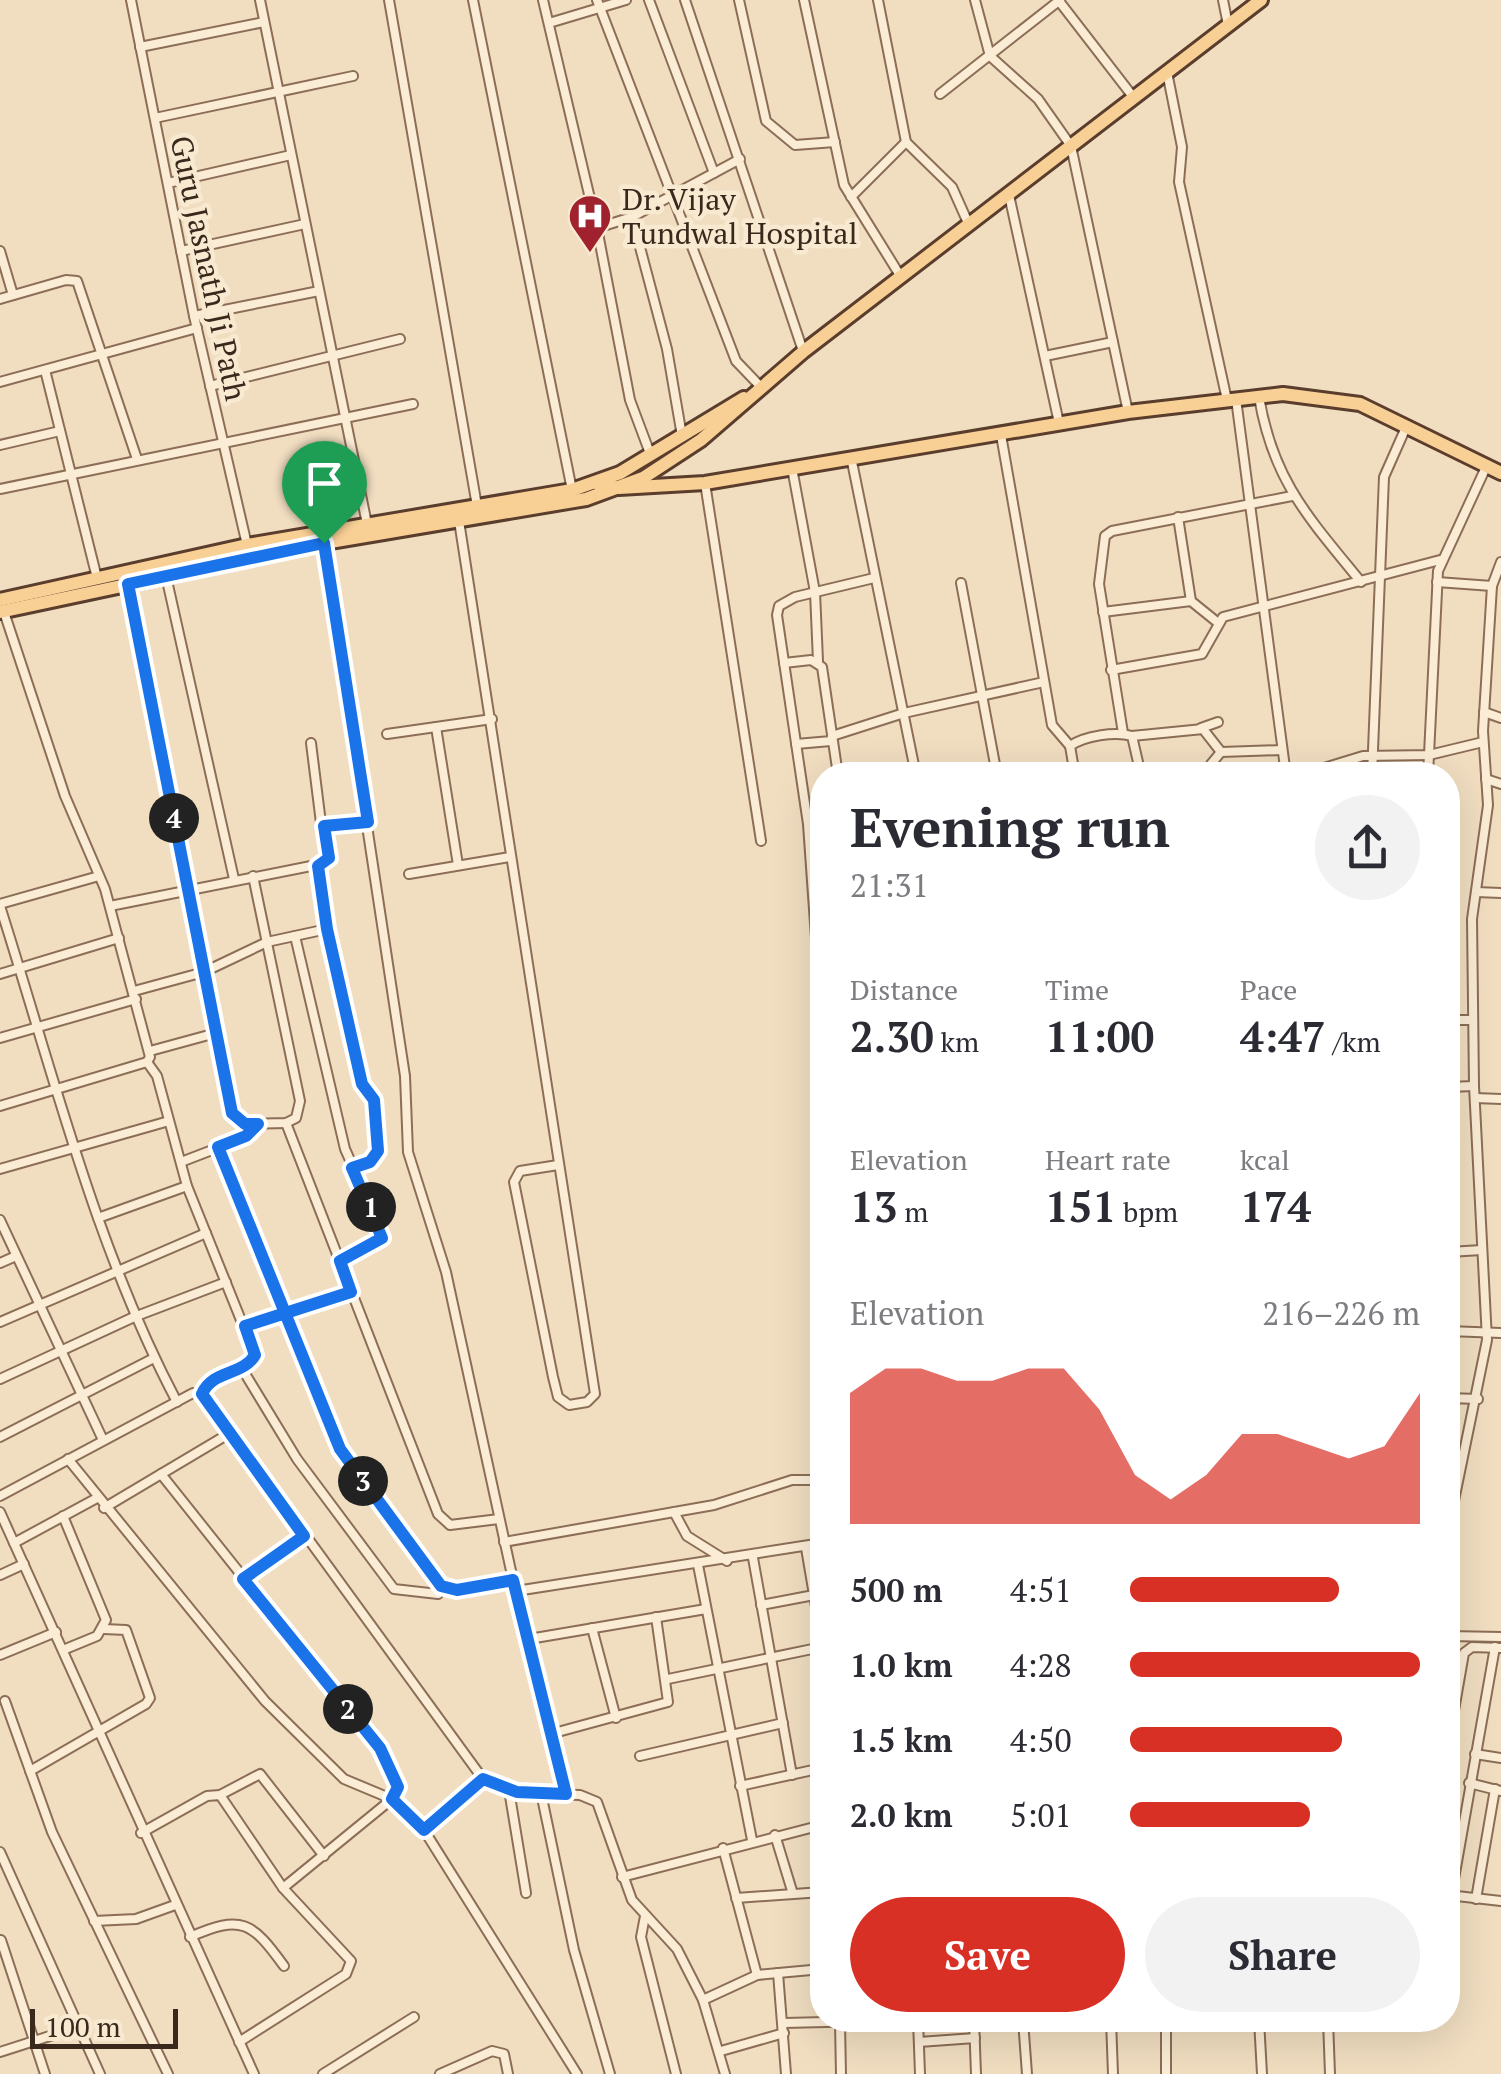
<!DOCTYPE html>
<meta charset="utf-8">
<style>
:root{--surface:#fff;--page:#f2f2f3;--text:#2b2b33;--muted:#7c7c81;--accent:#d93025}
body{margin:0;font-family:"PT Serif",serif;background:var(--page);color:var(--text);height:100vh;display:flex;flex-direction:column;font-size:38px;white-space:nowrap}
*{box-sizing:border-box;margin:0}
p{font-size:32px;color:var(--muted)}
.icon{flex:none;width:55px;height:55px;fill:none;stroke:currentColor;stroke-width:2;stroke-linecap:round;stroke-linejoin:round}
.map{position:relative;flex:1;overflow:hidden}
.details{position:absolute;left:810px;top:762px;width:650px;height:1270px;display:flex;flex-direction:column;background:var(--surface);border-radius:40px;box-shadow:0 10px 40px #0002}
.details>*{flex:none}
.scale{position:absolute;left:30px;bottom:25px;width:148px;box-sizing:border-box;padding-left:10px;border:5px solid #3b281c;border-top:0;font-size:28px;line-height:35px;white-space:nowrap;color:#3b281c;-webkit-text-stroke:8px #f8e9d1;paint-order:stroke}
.pin{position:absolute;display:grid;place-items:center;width:85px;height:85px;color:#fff;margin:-102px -42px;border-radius:50% 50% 50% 0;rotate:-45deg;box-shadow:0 0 10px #0007}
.pin .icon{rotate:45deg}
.km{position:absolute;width:50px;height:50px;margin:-25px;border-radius:50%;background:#222;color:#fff;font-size:28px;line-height:50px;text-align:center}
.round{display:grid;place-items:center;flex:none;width:105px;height:105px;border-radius:52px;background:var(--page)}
.overview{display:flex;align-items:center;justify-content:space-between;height:170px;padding:0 40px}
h1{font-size:55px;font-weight:800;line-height:75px}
.figures{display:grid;grid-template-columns:repeat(3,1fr);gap:15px;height:170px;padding:10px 40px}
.figures div{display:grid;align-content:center}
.figures b{font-size:42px;font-weight:800}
.figures small{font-size:28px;font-weight:400}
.figures p{font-size:28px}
.chart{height:280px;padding:20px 40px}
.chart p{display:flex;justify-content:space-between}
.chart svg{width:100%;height:180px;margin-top:10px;fill:var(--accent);opacity:.7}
.cta{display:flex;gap:20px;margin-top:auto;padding:20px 40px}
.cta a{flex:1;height:115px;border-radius:60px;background:var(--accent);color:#fff;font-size:40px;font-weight:800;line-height:115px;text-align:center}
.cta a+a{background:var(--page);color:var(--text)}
ul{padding:0 40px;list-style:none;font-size:32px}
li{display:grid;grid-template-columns:160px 120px 1fr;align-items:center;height:75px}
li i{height:25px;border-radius:12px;background:var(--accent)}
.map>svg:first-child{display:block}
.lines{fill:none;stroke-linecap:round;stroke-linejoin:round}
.minor-casing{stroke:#8c6e57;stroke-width:12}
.primary-casing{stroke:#5a3d2c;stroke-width:18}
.minor{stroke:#fbecd5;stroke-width:8}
.primary{stroke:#f8d096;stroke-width:12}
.route-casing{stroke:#fff;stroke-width:20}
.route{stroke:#1a73e8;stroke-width:12}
.labels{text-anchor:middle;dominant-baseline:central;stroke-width:9;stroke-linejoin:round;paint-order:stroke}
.poi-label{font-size:30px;fill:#3b281c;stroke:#f8e9d1;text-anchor:start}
.street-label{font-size:30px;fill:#3b281c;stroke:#f8e9d1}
</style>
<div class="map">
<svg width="1501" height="2074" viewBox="0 0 1501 2074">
<rect width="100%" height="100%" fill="#f1dec1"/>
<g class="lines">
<g class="minor-casing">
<g id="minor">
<polyline points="131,0 194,316 247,545"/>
<polyline points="260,0 367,524"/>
<polyline points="389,0 477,506"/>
<polyline points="473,0 572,490"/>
<polyline points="543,0 597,228 630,400 651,456"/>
<polyline points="597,0 736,361 760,386"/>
<polyline points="649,0 714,173"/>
<polyline points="685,0 803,351"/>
<polyline points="739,0 766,121 795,145 835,142"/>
<polyline points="804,0 844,185 901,277"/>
<polyline points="878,0 906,142 952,187 969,225"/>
<polyline points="975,0 990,56 1038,99 1071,146 1128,412"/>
<polyline points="1223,0 1228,25"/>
<polyline points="1059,1 1134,98"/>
<polyline points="549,23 626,0"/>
<polyline points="140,47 264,22"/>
<polyline points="1167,72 1182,147 1179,182 1227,400"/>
<polyline points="940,94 1060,0"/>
<polyline points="155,118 353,76"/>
<polyline points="168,183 291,155"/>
<polyline points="1009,195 1059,423"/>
<polyline points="851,197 906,142"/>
<polyline points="632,217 667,349 682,436"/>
<polyline points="597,228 632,217 740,159"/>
<polyline points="0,251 13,295"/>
<polyline points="181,251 305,224"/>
<polyline points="0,299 66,280 77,281 137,459"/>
<polyline points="194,316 319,291"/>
<polyline points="1045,356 1113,342"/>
<polyline points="45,370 97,578"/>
<polyline points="0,382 197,328"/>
<polyline points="210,386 400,339"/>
<path d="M1259 397C1273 481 1309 518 1361 582"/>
<polyline points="1236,399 1286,775"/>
<polyline points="1001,435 1052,725 1070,746"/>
<polyline points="0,445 60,431"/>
<polyline points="851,457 916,775"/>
<polyline points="792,468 815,592 818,661"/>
<polyline points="705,483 761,841"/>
<polyline points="0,489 413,404"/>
<polyline points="1178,517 1191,601"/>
<polyline points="459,521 595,1394 587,1402 569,1405 558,1397 553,1377 514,1182 520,1171 558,1165"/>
<polyline points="324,543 405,1076 408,1152 446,1272 513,1580 566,1794"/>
<polyline points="166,576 234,879"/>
<polyline points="1437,582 1492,586"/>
<polyline points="961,583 997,775"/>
<polyline points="128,584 232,1113 245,1124 286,1123 296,1118 300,1101 253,876"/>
<polyline points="1103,612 1191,601 1217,622"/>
<polyline points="784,663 811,660 822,667 838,775"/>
<polyline points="1111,670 1202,654 1223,617 1440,560"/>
<polyline points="1484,712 1501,718"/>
<polyline points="436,727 458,865"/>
<polyline points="1201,728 1218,722"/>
<polyline points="1123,733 1099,584 1105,536 1112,531 1292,496"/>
<polyline points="387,734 492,719"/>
<polyline points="1132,736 1203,729 1221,752"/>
<polyline points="796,744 831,741 832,736 904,713 1044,682"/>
<path d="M1075 775 1070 746C1084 736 1115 731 1132 736L1141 775"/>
<polyline points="1211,775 1211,764 1221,752 1282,750"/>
<polyline points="1301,775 1363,756 1429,755 1483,742"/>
<polyline points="1372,775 1384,477 1407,425"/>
<polyline points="1428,775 1438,571 1487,465"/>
<polyline points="1486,779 1501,784"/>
<polyline points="324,826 368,822"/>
<polyline points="318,867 327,929 363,1084 374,1100 378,1151 370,1163 353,1168"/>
<polyline points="409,874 510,857"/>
<polyline points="1476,892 1501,893"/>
<polyline points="0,904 99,876"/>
<path d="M0 906C53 1072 95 1247 177 1402"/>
<polyline points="110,906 326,863 311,743"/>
<polyline points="295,936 345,1149 382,1231 376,1243 339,1261"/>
<polyline points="0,974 119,938"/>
<polyline points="134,991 204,972 267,942 327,929"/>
<polyline points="1448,1020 1472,1020"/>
<polyline points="822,1023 808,824 777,615 779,606 795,597 874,578"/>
<polyline points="0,1038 136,999"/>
<polyline points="150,1051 216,1033"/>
<path d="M147 1062 157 1076 187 1186 255 1355C243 1376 213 1369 202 1393"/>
<polyline points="1448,1087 1474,1086"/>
<polyline points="1475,1098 1501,1099"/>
<polyline points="0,1106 147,1062 150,1057 105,889 65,796 4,612"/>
<polyline points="286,1123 438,1514 450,1525 499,1519"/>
<polyline points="218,1147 340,1449 441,1586 457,1590 513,1580"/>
<polyline points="181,1162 246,1137 258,1125"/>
<polyline points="0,1169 169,1121"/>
<polyline points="98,1218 187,1186"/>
<polyline points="0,1220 103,1440"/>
<polyline points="1448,1252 1482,1250"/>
<polyline points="0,1263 16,1256"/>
<polyline points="0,1322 206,1233"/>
<polyline points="245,1327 351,1292"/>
<polyline points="1448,1331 1501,1333"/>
<polyline points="241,1367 297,1459 394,1589 438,1594"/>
<polyline points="0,1379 134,1317 226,1282"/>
<polyline points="1448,1398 1478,1399"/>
<polyline points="820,1414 822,1432"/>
<polyline points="0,1437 154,1358"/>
<polyline points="68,1459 265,1701 344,1779 399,1802 424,1830"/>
<polyline points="161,1474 380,1749 397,1780 398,1792 392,1799 283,1888"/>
<polyline points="0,1496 193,1393 202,1393 483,1779"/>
<polyline points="104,1508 230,1433"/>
<polyline points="0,1512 254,2074"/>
<polyline points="674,1512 687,1536 727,1561"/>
<polyline points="63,1516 106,1620 97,1636 63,1650"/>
<polyline points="1448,1530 1487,1340 1474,1086 1472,919 1488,805 1483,731 1492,586 1501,562"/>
<polyline points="504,1542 714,1505 792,1480 822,1480"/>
<polyline points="14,1543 97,1498"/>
<polyline points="806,1548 822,1642"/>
<polyline points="753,1558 792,1775"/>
<polyline points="698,1565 752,1840"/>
<polyline points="0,1575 24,1564"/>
<polyline points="243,1579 304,1536"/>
<polyline points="516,1591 822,1543"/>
<polyline points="761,1605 814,1595"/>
<polyline points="592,1628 616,1718"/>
<polyline points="1448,1636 1501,1637"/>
<polyline points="529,1639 706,1609"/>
<polyline points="0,1655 56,1632"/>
<polyline points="668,1679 822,1647"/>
<polyline points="5,1701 52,1832 168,2074"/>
<polyline points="554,1733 668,1702 656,1617"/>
<polyline points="1448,1745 1464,1653 1472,1647 1501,1648"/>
<polyline points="1475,1754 1501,1758"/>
<polyline points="640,1756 783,1723"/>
<polyline points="30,1771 146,1704 150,1698 126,1630 104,1629"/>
<polyline points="1469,1783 1501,1791"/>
<polyline points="740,1786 822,1768"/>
<polyline points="509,1790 526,1893"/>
<polyline points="541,1793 574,1950 610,2074"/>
<polyline points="220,1795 260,1774 324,1856"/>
<polyline points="141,1833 207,1796 220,1795 283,1888 351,1961 346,1974 239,2042"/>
<polyline points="775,1835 793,1894"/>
<polyline points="723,1848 757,1975"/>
<polyline points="0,1852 100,2074"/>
<polyline points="622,1877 822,1825"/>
<polyline points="1448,1895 1501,1901"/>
<polyline points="1451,1896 1495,1647"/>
<polyline points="736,1898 822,1892"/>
<polyline points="1476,1899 1495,1789"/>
<polyline points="645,1916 641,1937 676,2074"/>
<polyline points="94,1921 136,1919 175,1905"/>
<path d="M190 1937C242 1914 252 1922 284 1966"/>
<polyline points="1,1940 45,2074"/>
<polyline points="778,1973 786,2074"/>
<polyline points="703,2000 757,1975 822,1969"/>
<polyline points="918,2020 920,2074"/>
<polyline points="974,2020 976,2074"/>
<polyline points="1023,2020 1027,2074"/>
<polyline points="1111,2020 1113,2074"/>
<polyline points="1166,2020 1166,2074"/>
<polyline points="1259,2020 1262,2074"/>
<polyline points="1328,2020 1330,2074"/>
<polyline points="784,2023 910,2020"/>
<polyline points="840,2023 841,2074"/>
<polyline points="919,2042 975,2038"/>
<polyline points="721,2051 784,2033"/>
<polyline points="0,2052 78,2027"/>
<polyline points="323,2074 414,2017"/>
<polyline points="440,2074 492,2051 504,2054 508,2074"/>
<polyline points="577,2074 424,1830 483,1779 517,1793 580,1795 597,1802 632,1900 677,1949 703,2000 725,2074"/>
</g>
</g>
<g class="primary-casing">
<g id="primary">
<polyline points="596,483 619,488 705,483 1128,412 1283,394 1360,404 1501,473"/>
<polyline points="0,600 247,545 572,490 620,473 744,398"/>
<polyline points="0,612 324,543 586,499 643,478 701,440 804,351 1261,0"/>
</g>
</g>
<use href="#minor" class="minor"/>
<use href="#primary" class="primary"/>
</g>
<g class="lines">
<g class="route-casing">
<path id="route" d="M324 543 368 822 324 826 329 858 318 866 327 929 362 1084 374 1100 378 1151 370 1162 352 1168 382 1238 340 1261 351 1292 245 1326 255 1355C243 1376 213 1369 202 1394L304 1536 243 1579 380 1748 398 1787 392 1799 424 1830 483 1779 517 1792 566 1794 513 1580 457 1590 441 1586 340 1449 218 1147 246 1136 258 1124H245L232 1113 128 584 324 543"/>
</g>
<use href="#route" class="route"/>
</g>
<defs>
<g id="hospital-pin" transform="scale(2.25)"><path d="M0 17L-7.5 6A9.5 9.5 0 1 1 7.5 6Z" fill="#a0222f" stroke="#f8e9d1"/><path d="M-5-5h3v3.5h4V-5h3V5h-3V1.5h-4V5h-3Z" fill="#fff"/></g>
</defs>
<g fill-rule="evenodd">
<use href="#hospital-pin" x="590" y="216"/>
</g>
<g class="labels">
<g class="poi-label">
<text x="622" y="199">Dr. Vijay<tspan x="622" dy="34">Tundwal Hospital</tspan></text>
</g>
<g class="street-label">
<text transform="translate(209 268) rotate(78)">Guru Jasnath Ji Path</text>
</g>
</g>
</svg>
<div class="scale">100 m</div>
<div class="pin" style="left:324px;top:543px;background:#1e9e55"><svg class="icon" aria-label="arrive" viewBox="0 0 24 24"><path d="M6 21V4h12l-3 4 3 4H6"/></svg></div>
<b class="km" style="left:371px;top:1207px">1</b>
<b class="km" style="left:348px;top:1709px">2</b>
<b class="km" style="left:363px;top:1481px">3</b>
<b class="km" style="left:174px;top:818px">4</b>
<section class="details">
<div class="overview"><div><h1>Evening run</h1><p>21:31</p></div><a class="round"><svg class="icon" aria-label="share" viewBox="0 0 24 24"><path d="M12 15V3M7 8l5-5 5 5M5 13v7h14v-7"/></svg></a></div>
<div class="figures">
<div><p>Distance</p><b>2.30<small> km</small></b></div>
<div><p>Time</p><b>11:00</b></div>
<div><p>Pace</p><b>4:47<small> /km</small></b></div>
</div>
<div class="figures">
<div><p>Elevation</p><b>13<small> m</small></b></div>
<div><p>Heart rate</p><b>151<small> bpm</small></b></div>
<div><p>kcal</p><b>174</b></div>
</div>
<div class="chart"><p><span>Elevation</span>216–226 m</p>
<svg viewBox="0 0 160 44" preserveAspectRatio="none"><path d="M0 44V12L10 6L20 6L30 9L40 9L50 6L60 6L70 16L80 32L90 38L100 32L110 22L120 22L130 25L140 28L150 25L160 12V44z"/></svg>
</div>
<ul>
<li><b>500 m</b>4:51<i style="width:72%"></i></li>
<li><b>1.0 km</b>4:28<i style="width:100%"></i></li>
<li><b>1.5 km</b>4:50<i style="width:73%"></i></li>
<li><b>2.0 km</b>5:01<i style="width:62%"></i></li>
</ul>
<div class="cta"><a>Save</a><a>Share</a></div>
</section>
</div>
